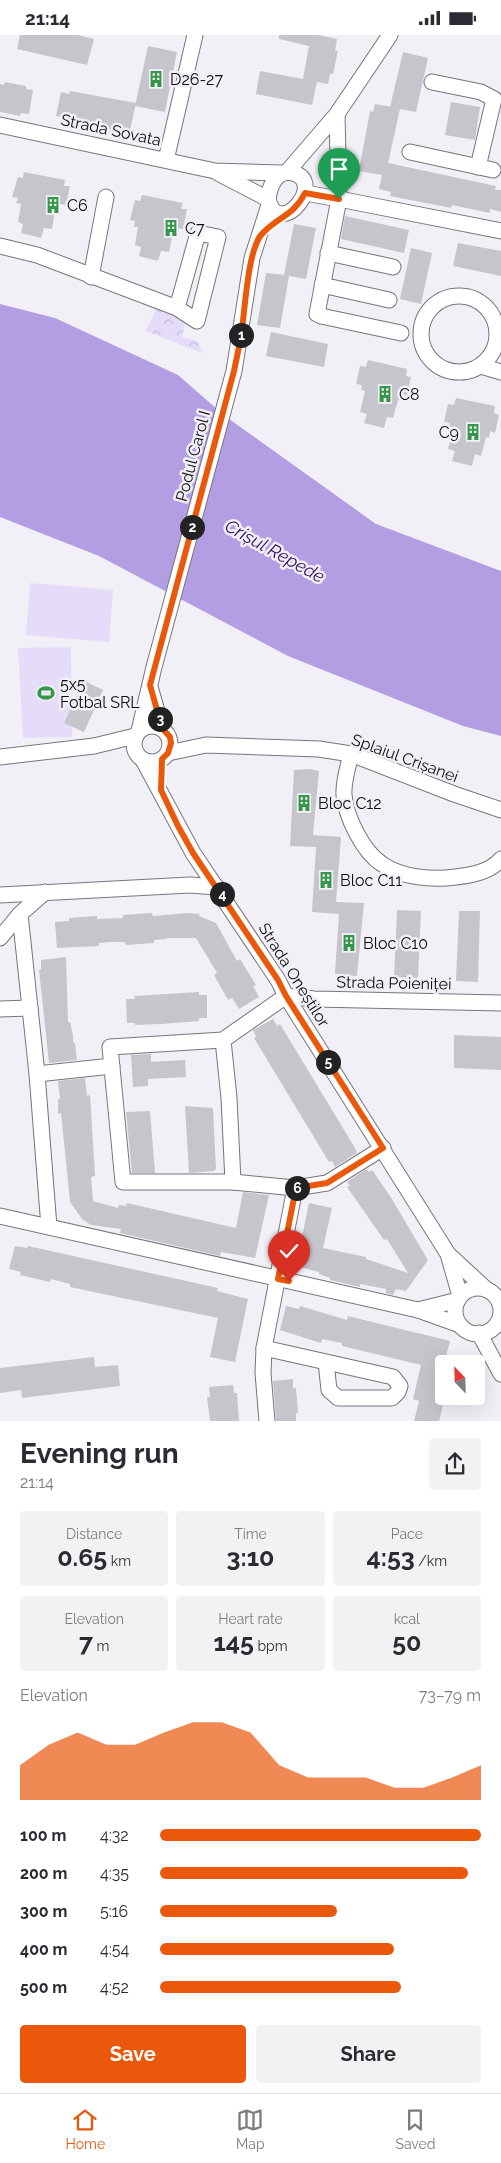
<!DOCTYPE html>
<meta charset="utf-8">
<style>
:root{--surface:#fff;--page:#f2f2f3;--text:#2b2b33;--muted:#7c7c81;--line:#e1e1e2;--accent:#ea580c}
body{margin:0;font-family:Raleway,sans-serif;background:var(--page);color:var(--text);height:100vh;display:flex;flex-direction:column;font-size:19px;white-space:nowrap}
*{box-sizing:border-box;margin:0}
p{font-size:16px;color:var(--muted)}
.icon{flex:none;width:28px;height:28px;fill:none;stroke:currentColor;stroke-width:2;stroke-linecap:round;stroke-linejoin:round}
.map{position:relative;height:1386px;overflow:hidden}
.panel{display:flex;flex-direction:column;background:var(--surface);flex:1}
.panel>*{flex:none}
.needle{width:32px;rotate:337deg}
.tools{position:absolute;left:435px;top:1320px;display:grid;gap:10px}
.tools a{display:grid;place-items:center;width:50px;height:50px;border-radius:5px;background:var(--surface);box-shadow:0 5px 20px #0002;font-size:25px}
.pin{position:absolute;display:grid;place-items:center;width:42px;height:42px;color:#fff;margin:-51px -21px;border-radius:50% 50% 50% 0;rotate:-45deg;box-shadow:0 0 5px #0007}
.pin .icon{rotate:45deg}
.km{position:absolute;width:25px;height:25px;margin:-12px;border-radius:50%;background:#222;color:#fff;font-size:14px;line-height:25px;text-align:center}
.round{display:grid;place-items:center;flex:none;width:52px;height:52px;border-radius:5px;background:var(--page)}
.headline{display:flex;align-items:center;justify-content:space-between;height:85px;padding:0 20px}
h1{font-size:28px;font-weight:700;line-height:38px}
.figures{display:grid;grid-template-columns:repeat(3,1fr);gap:8px;height:85px;padding:5px 20px}
.figures div{display:grid;align-content:center;border-radius:5px;background:var(--page);text-align:center}
.figures b{font-size:25px;font-weight:700}
.figures small{font-size:14px;font-weight:400}
.figures p{font-size:14px}
.chart{height:140px;padding:10px 20px}
.chart p{display:flex;justify-content:space-between}
.chart svg{width:100%;height:90px;margin-top:5px;fill:var(--accent);opacity:.7}
.button{display:flex;gap:10px;margin-top:auto;padding:10px 20px}
.button a{flex:1;height:58px;border-radius:5px;background:var(--accent);color:#fff;font-size:20px;font-weight:700;line-height:58px;text-align:center}
.button a+a{background:var(--page);color:var(--text)}
ul{padding:0 20px;list-style:none;font-size:16px}
li{display:grid;grid-template-columns:80px 60px 1fr;align-items:center;height:38px}
li i{height:12px;border-radius:6px;background:var(--accent)}
.status{display:flex;justify-content:space-between;align-items:center;height:35px;padding:0 25px;background:var(--surface);direction:ltr}
.status svg{height:14px;fill:currentColor}
.menu{display:flex;justify-content:space-around;align-items:center;height:70px;border-top:1px solid var(--line);background:var(--surface);font-size:14px;color:var(--muted)}
.menu a{display:grid;justify-items:center;gap:2px}
.menu .on{color:var(--accent)}
.map>svg:first-child{display:block}
.park{fill:url(#park-crowns)}
.pitch{fill:#e4dcf9}
.water{fill:#b39ee4}
.building{fill:#c6c5cc}
.lines{fill:none;stroke-linecap:round;stroke-linejoin:round}
.minor-casing{stroke:#76757b;stroke-width:17}
.minor{stroke:#fff;stroke-width:15}
.route-casing{stroke:#fff;stroke-width:10}
.route{stroke:#ea580c;stroke-width:6}
.labels{text-anchor:middle;dominant-baseline:central;stroke-width:5;stroke-linejoin:round;paint-order:stroke}
.poi-label{font-size:16px;fill:#0d0d0f;stroke:#f2f0f7;text-anchor:start}
.street-label{font-size:16px;fill:#0d0d0f;stroke:#f2f0f7}
.water-label{font-size:18px;font-style:italic;fill:#361163;stroke:#f2f0f7}
</style>
<div class="status"><b>21:14</b><svg viewBox="0 0 49 12"><path d="M0 12V9h3v3zM5 12V6h3v6zM10 12V3h3v9zM15 12V0h3v12zM26 1h20v11H26zM47 4h2v5h-2z"/></svg></div>
<div class="map">
<svg width="501" height="1386" viewBox="0 0 501 1386">
<defs>
<pattern id="park-crowns" width="20" height="18" patternUnits="userSpaceOnUse" patternTransform="scale(1.25)"><rect width="20" height="18" fill="#e4dcf9"/><path d="M2 6a3 3 0 1 1 6 0M12 15a3 3 0 1 1 6 0" fill="none" stroke="#c2bcd4"/></pattern>
</defs>
<rect width="100%" height="100%" fill="#f2f0f7"/>
<polygon class="park" points="159,267 187,280 182,302 198,306 202,318 146,296"/>
<g class="pitch">
<polygon points="30,548 113,555 109,607 26,600"/>
<polygon points="71,612 72,702 23,703 18,613"/>
</g>
<polygon class="water" points="0,269 55,283 178,340 225,381 376,489 501,536 501,701 463,691 288,621 99,521 0,482"/>
<g class="building">
<polygon points="20,0 78,0 94,4 87,30 17,14"/>
<polygon points="279,0 318,0 337,4 335,16 338,16 333,39 330,39 328,49 317,47 312,70 256,59 260,36 303,44 309,11 279,4"/>
<polygon points="148,11 177,17 165,77 135,71"/>
<polygon points="403,17 428,23 416,77 400,74 388,128 496,151 495,155 501,155 501,177 490,174 490,178 452,170 451,173 390,161 391,157 379,154 382,140 359,136 370,76 373,77 375,69 392,72 390,72"/>
<polygon points="5,47 26,51 26,54 33,55 29,79 21,78 20,81 0,77 0,49 4,50"/>
<polygon points="70,56 136,68 130,95 125,94 124,97 63,86 63,82 56,81 61,57 69,59"/>
<polygon points="451,67 480,72 475,105 445,100"/>
<polygon points="24,137 65,145 64,151 70,151 66,170 60,169 59,176 55,175 52,194 44,193 41,203 21,198 23,189 18,187 21,169 16,168 18,163 12,162 18,142 23,143"/>
<polygon points="142,160 183,168 181,174 187,174 183,194 177,193 176,199 173,198 169,217 161,216 158,226 139,221 141,212 135,210 138,192 134,192 135,186 130,185 135,165 140,166"/>
<polygon points="345,181 409,195 404,218 341,204"/>
<polygon points="294,189 316,193 306,244 289,241 280,293 257,290 266,238 287,240 284,240"/>
<polygon points="458,208 501,216 501,241 453,231"/>
<polygon points="411,213 432,218 421,269 400,264"/>
<polygon points="271,297 328,309 324,332 266,321"/>
<polygon points="368,325 407,334 406,341 411,342 407,360 402,359 401,366 398,365 393,383 387,382 384,393 364,388 367,379 360,377 365,356 361,355 362,350 356,349 360,331 366,332"/>
<polygon points="456,363 495,371 494,378 499,380 495,398 490,396 489,403 486,402 481,421 475,419 472,431 452,426 455,416 448,414 453,394 448,393 450,388 444,387 448,369 454,370"/>
<polygon points="84,646 103,655 84,697 64,688"/>
<polygon points="310,734 319,736 313,800 341,802 336,867 364,868 357,941 335,939 339,879 312,877 316,812 290,811 294,735"/>
<polygon points="397,875 421,876 418,943 394,942"/>
<polygon points="459,876 480,876 478,947 456,946"/>
<polygon points="152,878 153,881 188,878 200,879 199,881 216,888 237,926 240,924 256,950 253,951 259,962 239,974 232,963 228,965 214,940 217,938 196,903 167,903 167,904 154,905 154,908 126,910 125,907 110,907 99,908 99,911 57,913 55,887 69,886 69,883 97,881 97,884 123,883 123,880"/>
<polygon points="66,922 68,987 70,987 73,1000 73,1007 75,1008 77,1025 49,1028 39,935 41,934 41,925"/>
<polygon points="199,957 199,960 207,960 207,983 199,983 199,986 161,989 135,990 135,988 127,988 126,964 135,964 134,961"/>
<polygon points="273,984 277,991 280,989 355,1113 357,1118 335,1132 332,1126 329,1127 254,1003 256,1002 253,995"/>
<polygon points="454,1000 501,1002 501,1035 454,1033"/>
<polygon points="151,1019 151,1027 185,1025 186,1042 148,1044 148,1051 133,1052 131,1020"/>
<polygon points="85,1043 87,1061 90,1060 95,1141 91,1142 93,1166 118,1173 119,1170 126,1171 127,1168 236,1193 243,1157 269,1160 255,1223 221,1217 220,1221 120,1198 121,1194 91,1190 82,1184 70,1167 61,1078 58,1079 58,1064 60,1064 58,1046"/>
<polygon points="185,1071 213,1073 216,1134 214,1136 189,1138"/>
<polygon points="150,1076 155,1138 132,1138 126,1077"/>
<polygon points="367,1134 369,1137 372,1135 390,1161 428,1225 406,1256 396,1254 393,1260 386,1258 386,1254 360,1249 360,1252 330,1245 330,1243 319,1239 319,1237 296,1231 309,1168 332,1173 323,1213 366,1222 366,1224 408,1238 387,1204 384,1205 347,1152 350,1151 347,1147"/>
<polygon points="15,1211 27,1213 28,1211 218,1253 217,1256 248,1264 235,1327 210,1322 218,1283 70,1252 70,1249 51,1244 50,1247 20,1240 21,1237 9,1234"/>
<polygon points="286,1271 299,1274 300,1271 347,1285 348,1281 450,1306 444,1329 444,1355 441,1370 443,1370 439,1386 414,1386 419,1366 413,1364 421,1330 342,1311 342,1308 322,1304 321,1308 280,1295"/>
<polygon points="94,1322 95,1332 118,1330 120,1351 22,1363 21,1355 0,1358 0,1333"/>
<polygon points="293,1344 293,1353 296,1353 298,1378 296,1378 296,1386 276,1386 273,1346"/>
<polygon points="233,1350 234,1358 237,1358 239,1386 210,1386 207,1362 210,1362 209,1352"/>
</g>
<g class="lines">
<g class="minor-casing">
<g id="minor">
<polyline points="432,47 481,57 494,64 478,132"/>
<polyline points="337,79 339,164 317,279 321,281 401,298"/>
<polyline points="0,90 215,136 282,138"/>
<polyline points="410,117 493,135"/>
<polyline points="166,125 195,0"/>
<polyline points="287,137 337,79 390,0"/>
<path d="M287 137C333 141 279 208 268 164 270 151 274 140 287 137Z"/>
<polyline points="218,138 268,164"/>
<polyline points="305,158 339,164 501,196"/>
<polyline points="0,211 37,220 177,273 198,198 218,202 197,286 177,273"/>
<polyline points="328,218 393,232"/>
<polyline points="91,242 106,162"/>
<polyline points="322,250 389,265"/>
<circle cx="459" cy="299" r="38"/>
<polyline points="481,331 501,337"/>
<polyline points="150,652 162,693"/>
<circle cx="152" cy="709" r="18"/>
<polyline points="139,696 154,632 234,336 252,223 269,170"/>
<polyline points="168,718 206,710 319,714 351,719 454,759 501,775"/>
<path d="M351 719C348 732 343 747 344 760 346 782 363 817 382 829 401 843 434 845 456 842 472 840 490 837 501 824"/>
<polyline points="0,722 94,711 135,701"/>
<polyline points="143,725 193,818 278,945 286,961 448,1219 460,1261"/>
<polyline points="0,860 190,850 217,852"/>
<polyline points="20,879 37,1039 49,1192"/>
<polyline points="0,903 20,879 45,857"/>
<polyline points="0,974 30,973"/>
<polyline points="223,1005 229,1063 233,1147"/>
<polyline points="37,1039 112,1031"/>
<polyline points="383,1113 327,1148 295,1153 233,1147 123,1147 110,1012 223,1005 286,961 314,964 501,968"/>
<polyline points="0,1181 418,1275 460,1290"/>
<polyline points="449,1220 487,1255"/>
<circle cx="478" cy="1276" r="23"/>
<polyline points="418,1275 458,1265"/>
<polyline points="479,1298 501,1339"/>
<polyline points="264,1313 393,1342 400,1351 398,1357 392,1363 338,1363 329,1355 326,1327"/>
<polyline points="267,1386 263,1338 264,1313 295,1153"/>
</g>
</g>
<use href="#minor" class="minor"/>
</g>
<g class="lines">
<g class="route-casing">
<path id="route" d="M289 1246 278 1244 296 1153 327 1148 383 1113 286 961 278 945 193 818 178 791 161 755 162 724 168 718 171 708 170 702 162 693 150 650 234 336C237 322 240 308 242 294 245 273 248 216 261 200 276 182 293 182 305 158L339 164"/>
</g>
<use href="#route" class="route"/>
</g>
<defs>
<g id="building-bare" transform="scale(1.35)"><path d="M-4-6H4V6H1V3H-1V6H-4ZM-2.5-4.3h1.7v1.8h-1.7ZM.8-4.3h1.7v1.8H.8ZM-2.5-1h1.7V.8h-1.7ZM.8-1h1.7V.8H.8Z" fill="#36964a" stroke="#f2f0f7" stroke-width="2.5" paint-order="stroke"/></g>
<g id="stadium-bare" transform="scale(1.35)"><path d="M0-5a6.5 5 0 1 0 0 10a6.5 5 0 1 0 0-10ZM-3.5-1.8h7v3.6h-7Z" fill="#36964a" stroke="#f2f0f7" stroke-width="2.5" paint-order="stroke"/></g>
</defs>
<g fill-rule="evenodd">
<use href="#building-bare" x="156" y="44"/>
<use href="#building-bare" x="53" y="170"/>
<use href="#building-bare" x="171" y="193"/>
<use href="#building-bare" x="385" y="359"/>
<use href="#building-bare" x="473" y="397"/>
<use href="#stadium-bare" x="46" y="658"/>
<use href="#building-bare" x="304" y="768"/>
<use href="#building-bare" x="326" y="845"/>
<use href="#building-bare" x="349" y="908"/>
</g>
<g class="labels">
<g class="poi-label">
<text x="170" y="44">D26-27</text>
<text x="67" y="170">C6</text>
<text x="185" y="193">C7</text>
<text x="399" y="359">C8</text>
<text x="459" y="397" text-anchor="end">C9</text>
<text x="60" y="649">5x5<tspan x="60" dy="18">Fotbal SRL</tspan></text>
<text x="318" y="768">Bloc C12</text>
<text x="340" y="845">Bloc C11</text>
<text x="363" y="908">Bloc C10</text>
</g>
<g class="street-label">
<text transform="translate(111 95) rotate(12)">Strada Sovata</text>
<text transform="translate(193 421) rotate(-75)">Podul Carol I</text>
<text transform="translate(405 723) rotate(20)">Splaiul Crișanei</text>
<text transform="translate(294 940) rotate(58)">Strada Oneștilor</text>
<text transform="translate(394 948) rotate(1)">Strada Poieniței</text>
</g>
<g class="water-label">
<text transform="translate(275 516) rotate(29)">Crișul Repede</text>
</g>
</g>
</svg>
<div class="tools">
<a><svg class="needle" viewBox="-14 -14 28 28"><path d="M0-13l5 13h-10z" fill="#e53935"/><path d="M0 13l5-13h-10z" fill="#7c7c81"/></svg></a>
</div>
<div class="pin" style="left:339px;top:164px;background:#1e9e55"><svg class="icon" aria-label="arrive" viewBox="0 0 24 24"><path d="M6 21V4h12l-3 4 3 4H6"/></svg></div>
<div class="pin" style="left:289px;top:1246px;background:#d93025"><svg class="icon" aria-label="check" viewBox="0 0 24 24"><path d="M5 12l5 5 9-10"/></svg></div>
<b class="km" style="left:241px;top:300px">1</b>
<b class="km" style="left:192px;top:492px">2</b>
<b class="km" style="left:160px;top:684px">3</b>
<b class="km" style="left:222px;top:859px">4</b>
<b class="km" style="left:328px;top:1027px">5</b>
<b class="km" style="left:297px;top:1153px">6</b>
</div>
<section class="panel">
<div class="headline"><div><h1>Evening run</h1><p>21:14</p></div><a class="round"><svg class="icon" aria-label="share" viewBox="0 0 24 24"><path d="M12 15V3M7 8l5-5 5 5M5 13v7h14v-7"/></svg></a></div>
<div class="figures">
<div><p>Distance</p><b>0.65<small> km</small></b></div>
<div><p>Time</p><b>3:10</b></div>
<div><p>Pace</p><b>4:53<small> /km</small></b></div>
</div>
<div class="figures">
<div><p>Elevation</p><b>7<small> m</small></b></div>
<div><p>Heart rate</p><b>145<small> bpm</small></b></div>
<div><p>kcal</p><b>50</b></div>
</div>
<div class="chart"><p><span>Elevation</span>73–79 m</p>
<svg viewBox="0 0 160 44" preserveAspectRatio="none"><path d="M0 44V27L10 17L20 11L30 17L40 17L50 11L60 6L70 6L80 11L90 27L100 33L110 33L120 33L130 38L140 38L150 33L160 27V44z"/></svg>
</div>
<ul>
<li><b>100 m</b>4:32<i style="width:100%"></i></li>
<li><b>200 m</b>4:35<i style="width:96%"></i></li>
<li><b>300 m</b>5:16<i style="width:55%"></i></li>
<li><b>400 m</b>4:54<i style="width:73%"></i></li>
<li><b>500 m</b>4:52<i style="width:75%"></i></li>
</ul>
<div class="button"><a>Save</a><a>Share</a></div>
</section>
<nav class="menu">
<a class="on"><svg class="icon" aria-label="home" viewBox="0 0 24 24"><path d="M3 11l9-7 9 7M6 9v11h12V9"/></svg>Home</a>
<a><svg class="icon" aria-label="map" viewBox="0 0 24 24"><path d="M3 6l6-2 6 2 6-2v14l-6 2-6-2-6 2zM9 4v14M15 6v14"/></svg>Map</a>
<a><svg class="icon" aria-label="saved" viewBox="0 0 24 24"><path d="M7 4h10v16l-5-4-5 4z"/></svg>Saved</a>
</nav>
